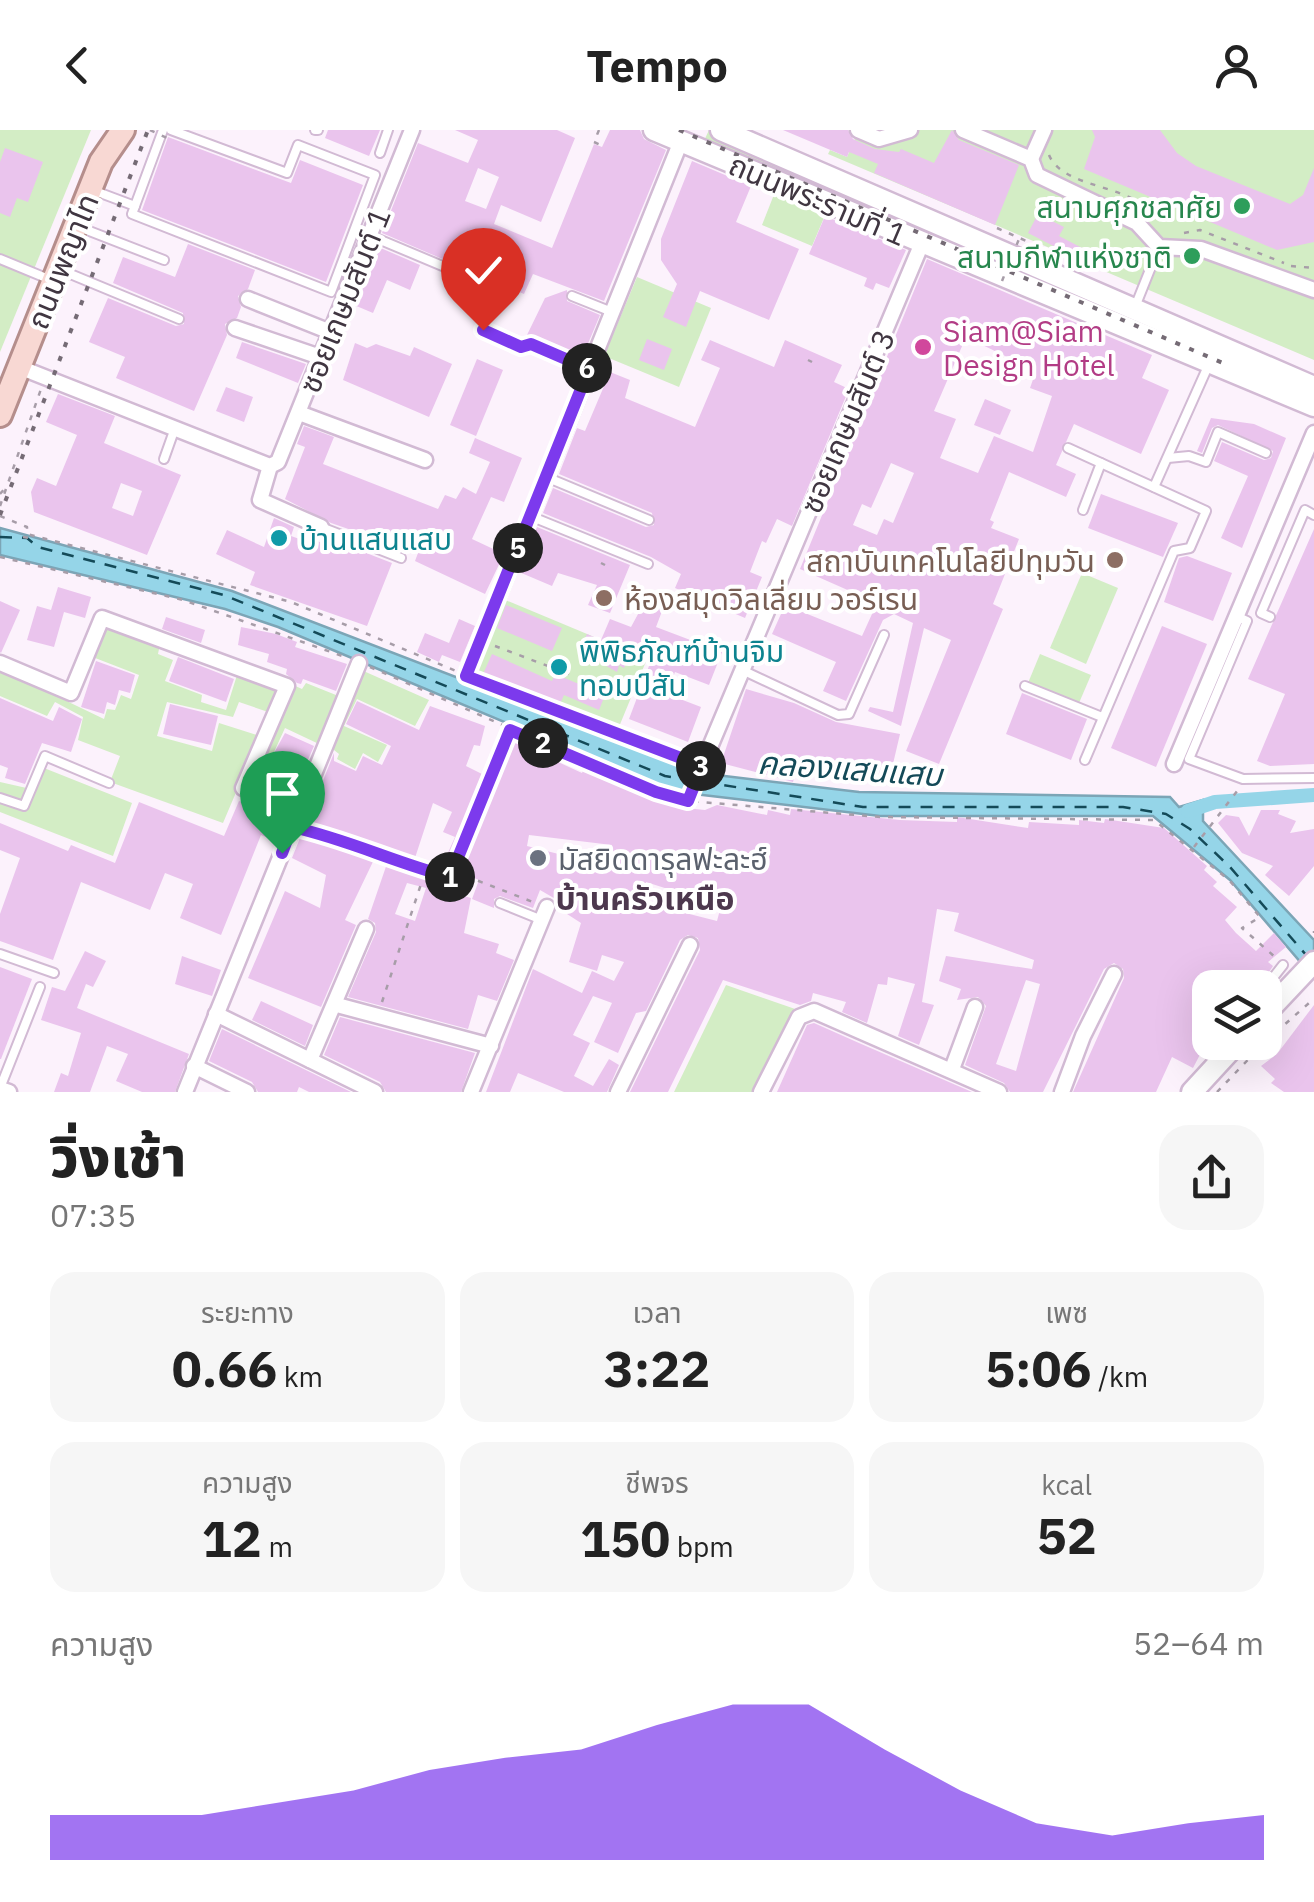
<!DOCTYPE html>
<html lang="th">
<meta charset="utf-8">
<style>
:root{--surface:#fff;--page:#f6f6f6;--text:#222;--muted:#767676;--accent:#7c3aed}
body{margin:0;font-family:"IBM Plex Sans","Noto Sans Thai",sans-serif;background:var(--page);color:var(--text);height:100vh;display:flex;flex-direction:column;font-size:38px;white-space:nowrap}
*{box-sizing:border-box;margin:0}
p{font-size:32px;color:var(--muted)}
.icon{flex:none;width:55px;height:55px;fill:none;stroke:currentColor;stroke-width:2;stroke-linecap:round;stroke-linejoin:round}
.map{position:relative;height:962px;overflow:hidden}
.side{display:flex;flex-direction:column;background:var(--surface);flex:1}
.side>*{flex:none}
.controls{position:absolute;left:1192px;top:840px;display:grid;gap:20px}
.controls a{display:grid;place-items:center;width:90px;height:90px;border-radius:20px;background:var(--surface);box-shadow:0 10px 40px #0002;font-size:50px}
.pin{position:absolute;display:grid;place-items:center;width:85px;height:85px;color:#fff;margin:-102px -42px;border-radius:50% 50% 50% 0;rotate:-45deg;box-shadow:0 0 10px #0007}
.pin .icon{rotate:45deg}
.km{position:absolute;width:50px;height:50px;margin:-25px;border-radius:50%;background:#222;color:#fff;font-size:28px;line-height:50px;text-align:center}
.round{display:grid;place-items:center;flex:none;width:105px;height:105px;border-radius:30px;background:var(--page)}
.summary{display:flex;align-items:center;justify-content:space-between;height:170px;padding:0 50px}
h1{font-size:55px;font-weight:800;line-height:75px}
.figures{display:grid;grid-template-columns:repeat(3,1fr);gap:15px;height:170px;padding:10px 50px}
.figures div{display:grid;align-content:center;border-radius:25px;background:var(--page);text-align:center}
.figures b{font-size:50px;font-weight:800}
.figures small{font-size:28px;font-weight:400}
.figures p{font-size:28px}
.chart{height:280px;padding:20px 50px}
.chart p{display:flex;justify-content:space-between}
.chart svg{width:100%;height:180px;margin-top:10px;fill:var(--accent);opacity:.7}
header{display:flex;justify-content:space-between;align-items:center;height:130px;padding:0 50px;background:var(--surface);font-size:45px;font-weight:800}
.map>svg:first-child{display:block}
.green{fill:#d3edc5}
.water{fill:#95d5e8;stroke:#7ca5b6;stroke-width:2.5}
.lines{fill:none;stroke-linecap:round;stroke-linejoin:round}
.canal{stroke:#95d5e8;stroke-width:14}
.ferry{stroke:#144a58;stroke-width:2.5;stroke-dasharray:12 10;stroke-linecap:butt}
.building{fill:#eac4ed;fill-rule:evenodd}
.lane-casing{stroke:#d2bad4;stroke-width:12}
.street-casing{stroke:#d2bad4;stroke-width:19}
.secondary-casing{stroke:#d2bad4;stroke-width:25}
.primary-casing{stroke:#b58e8c;stroke-width:28}
.path{stroke:#a79da8;stroke-width:2.5;stroke-dasharray:5 8;stroke-linecap:butt}
.lane{stroke:#fff;stroke-width:8}
.street{stroke:#fff;stroke-width:14}
.secondary{stroke:#fff;stroke-width:20}
.primary{stroke:#f8d8d3;stroke-width:22}
.rail{stroke:#756b75;stroke-width:4;stroke-dasharray:5 10;stroke-linecap:butt}
.path-bridge{stroke:#a79da8;stroke-width:2.5;stroke-dasharray:5 8;stroke-linecap:butt}
.route-casing{stroke:#fff;stroke-width:20}
.route{stroke:#7c3aed;stroke-width:12}
.leisure-dot{fill:#2e9e5b;stroke:#fff;stroke-width:4}
.hotel-dot{fill:#d1479c;stroke:#fff;stroke-width:4}
.culture-dot{fill:#0f9aa8;stroke:#fff;stroke-width:4}
.education-dot{fill:#8d6e63;stroke:#fff;stroke-width:4}
.worship-dot{fill:#6b7280;stroke:#fff;stroke-width:4}
.labels{text-anchor:middle;dominant-baseline:central;stroke-width:8;stroke-linejoin:round;paint-order:stroke}
.street-label{font-size:30px;fill:#403641;stroke:#fff}
.leisure-label{font-size:30px;fill:#27864d;stroke:#fff;text-anchor:end}
.hotel-label{font-size:30px;fill:#b23c85;stroke:#fff;text-anchor:start}
.culture-label{font-size:30px;fill:#0d838f;stroke:#fff;text-anchor:start}
.education-label{font-size:30px;fill:#785e54;stroke:#fff;text-anchor:end}
.worship-label{font-size:30px;fill:#5b616d;stroke:#fff;text-anchor:start}
.water-label{font-size:32px;font-style:italic;fill:#144a58;stroke:#fff}
.neighbourhood-label{font-size:32px;font-weight:bold;fill:#4d384e;stroke:#fff}
</style>
<header><svg class="icon" aria-label="back" viewBox="0 0 24 24"><path d="M15 5l-7 7 7 7"/></svg>Tempo<svg class="icon" aria-label="person" viewBox="0 0 24 24"><circle cx="12" cy="8" r="4"/><path d="M4 21q1-7 8-7t8 7"/></svg></header>
<div class="map">
<svg width="1314" height="962" viewBox="0 0 1314 962">
<rect width="100%" height="100%" fill="#fcf2fc"/>
<g class="green">
<polygon points="0,0 91,0 0,222"/>
<polygon points="709,0 1163,193 1286,255 703,13"/>
<polygon points="849,0 1314,0 1314,230 828,24 830,20 847,27 857,4"/>
<polygon points="775,62 826,83 812,116 762,95"/>
<polygon points="637,147 711,178 679,257 604,226"/>
<polygon points="1082,443 1118,458 1086,534 1050,518"/>
<polygon points="503,469 647,529 616,604 471,546"/>
<polygon points="103,492 160,514 158,524 173,530 165,551 202,565 201,572 226,580 238,542 282,558 271,583 239,572 233,587 167,572 157,606 212,621 219,593 260,606 223,693 110,652 120,626 78,610 83,587 55,572 47,586 0,566 0,539 104,589 107,579 115,580 121,565 131,569 139,545 90,526"/>
<polygon points="1040,524 1091,545 1079,573 1028,553"/>
<polygon points="359,539 429,570 415,596 357,569 344,596 387,615 378,632 363,623 355,639 337,629 339,624 329,616"/>
<polygon points="306,553 341,567 321,615 285,598 268,635 258,630 291,554 302,559"/>
<polygon points="44,638 132,673 113,726 0,682 0,652 31,659"/>
<polygon points="726,855 798,880 755,962 674,962"/>
</g>
<polygon class="water" points="0,398 232,461 708,644 859,662 1170,667 1179,677 1203,670 1203,691 1314,810 1314,848 1230,750 1153,686 880,686 669,661 278,497 225,479 0,425"/>
<g class="lines">
<polyline class="canal" points="1188,681 1215,672 1314,665"/>
<polyline class="ferry" points="0,407 27,408 38,417 224,465 665,646 863,677 1123,677 1166,684 1190,699 1230,737 1307,826"/>
</g>
<g class="building">
<polygon points="328,0 380,0 369,26 325,8"/>
<path d="M455 0H557L575 8 541 92 501 75 494 94 552 118 594 14 602 17 610 0H640L644 9 666 20 604 171 533 144 524 164 382 103 418 13 468 33 478 10ZM478 38 499 47 486 79 465 71Z"/>
<polygon points="783,0 848,0 853,9 875,19 899,22 901,19 934,33 952,0 959,10 1019,35 995,95 874,43 878,34 849,22 847,27"/>
<polygon points="1092,0 1160,0 1177,23 1196,36 1290,74 1303,65 1314,38 1314,112 1277,120 1084,39 1095,7"/>
<polygon points="168,7 291,53 300,30 363,55 326,152 142,80"/>
<polygon points="5,18 43,32 28,72 17,68 10,87 0,83 0,32"/>
<polygon points="692,31 751,56 736,92 799,119 769,190 700,161 686,197 663,187 677,154 661,130 661,109"/>
<polygon points="1038,84 1064,97 1059,106 1086,120 1081,130 1028,103"/>
<polygon points="825,86 906,120 889,158 876,153 873,160 864,156 867,148 809,124"/>
<polygon points="188,114 255,140 248,159 238,166 241,177 237,188 225,194 227,205 194,281 116,248 125,227 89,212 108,168 176,196 184,194 183,183 113,153 123,127 175,147"/>
<polygon points="376,116 420,135 410,160 387,150 373,183 354,175 376,132 371,130"/>
<path d="M927 129 1152 225 1142 248 1169 260 1141 324 1074 294 1056 335 1076 344 1066 367 1009 342 990 390 994 392 991 398 1019 409 993 474 1003 479 939 634 906 621 951 510 924 498 901 596 868 581 870 577 893 582 913 493 894 484 883 490 846 571 823 561 836 532 772 504 785 475 862 506 877 473 800 439ZM966 207 1036 241 1030 258 1052 266 1033 322 994 306 978 343 940 328 956 289 934 281ZM891 333 914 343 893 393 884 389 877 405 853 395 862 374 871 378Z"/>
<polygon points="567,160 567,171 600,185 582,228 527,205 545,168"/>
<polygon points="647,209 672,219 664,240 639,230"/>
<polygon points="710,210 774,237 785,210 842,235 834,252 849,259 792,396 777,389 766,413 762,411 750,442 762,447 745,488 675,458 681,444 651,427 543,383 553,358 646,397 654,395 652,383 559,344 577,298 585,301 610,242 630,250 625,268 695,297 720,238 701,230"/>
<polygon points="242,212 306,234 298,253 236,228"/>
<polygon points="355,213 367,218 376,214 410,226 414,217 452,234 429,287 343,250"/>
<polygon points="477,229 503,240 476,306 450,295"/>
<polygon points="226,257 253,267 244,292 216,281"/>
<path d="M58 264 115 286 104 313 181 345 147 425 34 382 31 362 37 348 56 356 77 305 46 292ZM121 353 142 361 133 386 112 378Z"/>
<polygon points="985,269 1011,280 1000,305 974,295"/>
<polygon points="1211,288 1254,294 1286,308 1242,418 1221,408 1248,346 1214,331 1222,312 1264,330 1271,328 1273,321 1218,295 1212,298 1202,323 1197,321"/>
<polygon points="304,296 334,307 323,334 438,379 445,365 456,369 463,357 476,364 490,332 469,323 475,308 522,328 504,372 491,367 472,409 504,424 485,464 415,431 418,423 331,393 285,369 305,317 297,314"/>
<polygon points="1101,364 1178,393 1163,427 1088,398"/>
<polygon points="274,388 294,397 291,406 311,413 313,409 322,413 325,407 392,433 367,496 250,455 255,442 216,424 227,400 264,417"/>
<polygon points="537,397 630,435 610,483 588,475 597,455 558,443 552,456 519,442"/>
<polygon points="1314,399 1314,634 1270,636 1257,631 1285,564 1248,549"/>
<polygon points="1187,426 1232,443 1213,491 1164,472 1179,428"/>
<polygon points="58,457 91,467 85,488 64,482 54,517 27,510 37,476 51,480"/>
<polygon points="650,462 667,468 656,497 722,522 709,555 675,542 667,564 701,577 688,612 629,589 652,528 632,519 624,538 619,535 617,542 579,521 587,504 601,510 610,489 631,497"/>
<polygon points="0,471 20,480 1,523 0,522"/>
<polygon points="506,475 562,498 552,521 497,498"/>
<polygon points="166,487 205,500 201,513 162,499"/>
<polygon points="459,489 475,496 460,532 442,525 439,532 417,522 425,503 449,513"/>
<polygon points="1162,496 1207,514 1156,637 1111,618"/>
<polygon points="241,497 276,504 297,512 295,517 347,534 336,561 303,549 301,554 297,553 286,544 287,539 267,532 269,524 238,515"/>
<polygon points="492,524 552,551 555,544 605,565 599,580 564,565 560,574 536,564 534,568 483,544"/>
<polygon points="178,527 234,549 226,572 169,551"/>
<polygon points="96,531 135,545 130,563 119,560 115,575 107,572 104,584 81,577"/>
<polygon points="746,559 794,573 836,592 900,604 889,651 799,631 793,652 721,633"/>
<polygon points="1022,563 1087,589 1071,630 1006,604"/>
<polygon points="0,568 53,591 59,577 82,589 71,622 42,613 25,654 5,648 8,638 0,635"/>
<path d="M357 571 419 600 430 576 485 596 480 616 474 615 466 636 490 648 511 604 547 616 543 625 582 643 585 635 603 641 602 645 658 659 657 665 678 669 676 677 705 680 717 675 767 685 768 680 790 685 791 679 900 690 957 692V687L1028 698 1029 692 1079 695V690L1104 693 1105 689 1164 698 1207 736 1204 740 1217 752 1213 756 1237 777 1225 790 1236 803 1256 821 1274 803 1286 817 1268 832 1273 836 1258 858H1210V916L1206 913 1193 938 1172 927 1156 962H1073L1124 848 1123 839 1114 833 1104 839 1043 962H1010L1004 953 965 935 986 876 978 867 957 870 961 859 939 851 946 826 1032 839 1034 830 954 801 959 783 937 779 922 872 934 875 919 915 898 906 915 854 888 847 887 855 878 854 867 893 842 882 846 872 813 863 811 871 800 875 723 850 668 962H630L700 820 698 808 688 805 680 810 646 881 636 883 618 923 594 912 612 873 593 866 573 905 590 913 574 946 593 956 609 929 619 935 607 962H564L518 943 510 962H486L533 839 582 863 592 841 614 851 624 832 602 825 597 841 569 832 581 793 567 784 571 778 540 760 533 778 500 766 494 769V778L472 769 479 750 457 741 450 762 471 768 464 803 499 814 496 823 514 830 497 871 478 865 468 899 348 867 376 802 375 793 368 789 392 719 381 715 345 790 356 795 321 877 248 848 285 761 320 778 326 745 292 728 334 623V631L356 641 363 626 382 635 391 616 346 594ZM433 673 452 682 443 702 455 707 438 745 412 737ZM529 705 612 715 606 736 527 716ZM646 752 721 776 717 791 642 772ZM407 753 426 758 415 791 395 784ZM1026 850 1040 854 1016 941 996 934Z"/>
<polygon points="170,574 218,586 211,615 163,604"/>
<polygon points="285,603 314,616 273,710 261,705 221,805 180,788 193,754 165,743 150,780 81,752 53,830 0,811 0,784 20,728 0,720 0,693 68,721 71,715 115,733 139,672 224,706 239,671 246,674"/>
<polygon points="1261,680 1280,680 1278,684 1296,691 1290,703 1314,699 1314,736 1289,766 1265,745 1273,736 1242,723 1218,693 1226,685 1239,687 1249,706"/>
<polygon points="85,821 106,831 93,857 86,854 77,878 189,924 175,962 142,962 116,951 128,924 107,916 90,962 54,962 61,943 68,946 81,903 41,890 52,857 65,861"/>
<polygon points="182,826 221,840 212,866 175,854"/>
<polygon points="0,837 32,849 1,929 0,929"/>
<polygon points="261,871 313,895 305,916 252,890"/>
<polygon points="1314,875 1314,962 1284,962 1271,953 1275,949 1261,936 1277,924"/>
<polygon points="340,887 475,923 461,962 386,962 380,952 324,925"/>
<polygon points="814,893 859,913 972,962 777,962 807,895"/>
<polygon points="222,899 351,962 309,962 299,957 297,962 258,962 252,952 209,931"/>
</g>
<g class="lines">
<g class="lane-casing">
<g id="lane">
<polyline points="163,0 132,84 331,162 375,45 298,15 287,43 171,0"/>
<polyline points="315,0 318,0"/>
<polyline points="380,23 388,0"/>
<polyline points="95,61 135,76"/>
<polyline points="79,97 164,130"/>
<polyline points="371,106 471,148"/>
<polyline points="0,129 51,150"/>
<polyline points="63,141 179,189"/>
<polyline points="572,166 612,182"/>
<polyline points="1135,177 1159,117"/>
<polyline points="483,201 521,217 531,214 589,239"/>
<polyline points="1068,318 1206,381 1190,418 1174,421 1085,630"/>
<polyline points="1168,328 1189,326 1206,332 1218,302 1266,323"/>
<polyline points="164,329 175,298"/>
<polyline points="546,347 649,390"/>
<polyline points="1154,357 1209,234"/>
<polyline points="1083,380 1101,333"/>
<polyline points="530,386 648,434"/>
<polyline points="321,397 401,428"/>
<polyline points="1238,487 1247,491 1189,629 1243,649 1314,648"/>
<polyline points="1270,487 1261,483 1305,380 1314,385"/>
<polyline points="742,540 838,585 849,584 884,505"/>
<polyline points="1025,556 1102,587"/>
<polyline points="0,668 24,676 45,626 109,653"/>
<polyline points="500,773 542,790"/>
<polyline points="0,824 54,843"/>
<polyline points="1265,858 1283,835"/>
<polyline points="1215,928 1219,912"/>
<polyline points="0,958 40,857"/>
</g>
</g>
<g class="street-casing">
<g id="street">
<polyline points="858,0 879,9 910,0"/>
<polyline points="963,0 1031,29 1037,45 1137,93 1159,117 1201,119 1314,160"/>
<polyline points="1031,29 1044,0"/>
<polyline points="248,169 333,203"/>
<polyline points="235,198 323,228"/>
<polyline points="19,237 270,336 278,332 412,0"/>
<polyline points="299,283 425,330"/>
<polyline points="270,336 260,370 321,397"/>
<polyline points="0,533 71,563 102,488 287,556 243,658"/>
<polyline points="466,546 681,11"/>
<polyline points="1174,634 1314,303"/>
<polyline points="702,636 922,113"/>
<polyline points="337,875 491,916"/>
<polyline points="216,884 375,962"/>
<polyline points="310,930 366,799"/>
<polyline points="194,936 247,962"/>
<polyline points="952,939 975,877"/>
<polyline points="0,959 9,962"/>
<polyline points="185,962 359,533"/>
<polyline points="471,962 547,777"/>
<polyline points="618,962 690,815"/>
<polyline points="761,962 799,887 814,881 999,962"/>
<polyline points="1062,962 1083,906 1114,844"/>
</g>
</g>
<g class="secondary-casing">
<g id="secondary">
<polyline points="654,0 1314,276"/>
<polyline points="721,0 1314,257"/>
<polyline points="1265,884 1314,832"/>
<polyline points="1192,962 1238,912"/>
</g>
</g>
<g class="primary-casing">
<polyline id="primary" points="0,285 101,32 123,0"/>
</g>
<g class="path">
<polyline points="599,0 594,12 603,16"/>
<path d="M1049 25C1064 61 1138 53 1153 89"/>
<polyline points="997,98 1040,117"/>
<polyline points="1184,103 1200,100 1284,133"/>
<polyline points="1291,136 1314,138"/>
<polyline points="808,230 812,232"/>
<polyline points="0,364 7,356"/>
<polyline points="0,376 41,259"/>
<polyline points="0,386 27,397 27,404 291,472 456,541"/>
<polyline points="23,407 30,408"/>
<polyline points="0,427 183,470 348,528"/>
<polyline points="601,433 605,435"/>
<polyline points="495,516 569,544"/>
<polyline points="370,537 656,662 689,671 880,687 1154,690 1229,750 1260,787 1242,798 1275,827"/>
<polyline points="477,550 689,631"/>
<polyline points="689,670 697,649"/>
<polyline points="304,700 333,706 404,735 476,750 533,772"/>
<polyline points="1194,717 1238,660"/>
<polyline points="450,747 509,601"/>
<polyline points="1314,801 1314,803"/>
<polyline points="382,872 425,742"/>
<polyline points="1266,911 1309,873 1314,878"/>
<polyline points="1217,962 1265,912"/>
</g>
<use href="#lane" class="lane"/>
<use href="#street" class="street"/>
<use href="#secondary" class="secondary"/>
<use href="#primary" class="primary"/>
<g class="rail">
<polyline points="679,0 1230,236"/>
<polyline points="0,385 148,0"/>
</g>
<g class="path-bridge">
<polyline points="150,0 167,8"/>
<polyline points="1002,151 1019,109"/>
</g>
</g>
<g class="lines">
<g class="route-casing">
<path id="route" d="M282 723 292 697C347 709 396 733 450 747L510 600 656 662 688 671 702 636 466 546 589 239 531 214 521 217 483 200"/>
</g>
<use href="#route" class="route"/>
</g>
<g class="leisure-dot">
<circle cx="1242" cy="76" r="10"/>
<circle cx="1192" cy="126" r="10"/>
</g>
<circle class="hotel-dot" cx="923" cy="217" r="10"/>
<g class="culture-dot">
<circle cx="279" cy="408" r="10"/>
<circle cx="559" cy="537" r="10"/>
</g>
<g class="education-dot">
<circle cx="1115" cy="430" r="10"/>
<circle cx="604" cy="468" r="10"/>
</g>
<circle class="worship-dot" cx="538" cy="728" r="10"/>
<g class="labels">
<g class="street-label">
<text transform="translate(818 69) rotate(23)">ถนนพระรามที่ 1</text>
<text transform="translate(62 131) rotate(-68)">ถนนพญาไท</text>
<text transform="translate(344 170) rotate(-68)">ซอยเกษมสันต์ 1</text>
<text transform="translate(847 291) rotate(-67)">ซอยเกษมสันต์ 3</text>
</g>
<g class="leisure-label">
<text x="1222" y="76">สนามศุภชลาศัย</text>
<text x="1172" y="126">สนามกีฬาแห่งชาติ</text>
</g>
<g class="hotel-label">
<text x="943" y="200">Siam@Siam<tspan x="943" dy="34">Design Hotel</tspan></text>
</g>
<g class="culture-label">
<text x="299" y="408">บ้านแสนแสบ</text>
<text x="579" y="520">พิพิธภัณฑ์บ้านจิม<tspan x="579" dy="34">ทอมป์สัน</tspan></text>
</g>
<g class="education-label">
<text x="1095" y="430">สถาบันเทคโนโลยีปทุมวัน</text>
<text x="624" y="468" text-anchor="start">ห้องสมุดวิลเลี่ยม วอร์เรน</text>
</g>
<g class="worship-label">
<text x="558" y="728">มัสยิดดารุลฟะละฮ์</text>
</g>
<g class="water-label">
<text transform="translate(850 638) rotate(4)">คลองแสนแสบ</text>
</g>
<g class="neighbourhood-label">
<text x="645" y="768">บ้านครัวเหนือ</text>
</g>
</g>
</svg>
<div class="controls">
<a><svg class="icon" aria-label="layers" viewBox="0 0 24 24"><path d="M12 4l9 5-9 5-9-5zM3 14l9 5 9-5"/></svg></a>
</div>
<div class="pin" style="left:282px;top:723px;background:#1e9e55"><svg class="icon" aria-label="arrive" viewBox="0 0 24 24"><path d="M6 21V4h12l-3 4 3 4H6"/></svg></div>
<div class="pin" style="left:483px;top:200px;background:#d93025"><svg class="icon" aria-label="check" viewBox="0 0 24 24"><path d="M5 12l5 5 9-10"/></svg></div>
<b class="km" style="left:450px;top:747px">1</b>
<b class="km" style="left:543px;top:613px">2</b>
<b class="km" style="left:701px;top:636px">3</b>
<b class="km" style="left:518px;top:418px">5</b>
<b class="km" style="left:587px;top:238px">6</b>
</div>
<section class="side">
<div class="summary"><div><h1>วิ่งเช้า</h1><p>07:35</p></div><a class="round"><svg class="icon" aria-label="share" viewBox="0 0 24 24"><path d="M12 15V3M7 8l5-5 5 5M5 13v7h14v-7"/></svg></a></div>
<div class="figures">
<div><p>ระยะทาง</p><b>0.66<small> km</small></b></div>
<div><p>เวลา</p><b>3:22</b></div>
<div><p>เพซ</p><b>5:06<small> /km</small></b></div>
</div>
<div class="figures">
<div><p>ความสูง</p><b>12<small> m</small></b></div>
<div><p>ชีพจร</p><b>150<small> bpm</small></b></div>
<div><p>kcal</p><b>52</b></div>
</div>
<div class="chart"><p><span>ความสูง</span>52–64 m</p>
<svg viewBox="0 0 160 44" preserveAspectRatio="none"><path d="M0 44V33L10 33L20 33L30 30L40 27L50 22L60 19L70 17L80 11L90 6L100 6L110 17L120 27L130 35L140 38L150 35L160 33V44z"/></svg>
</div>
</section>
